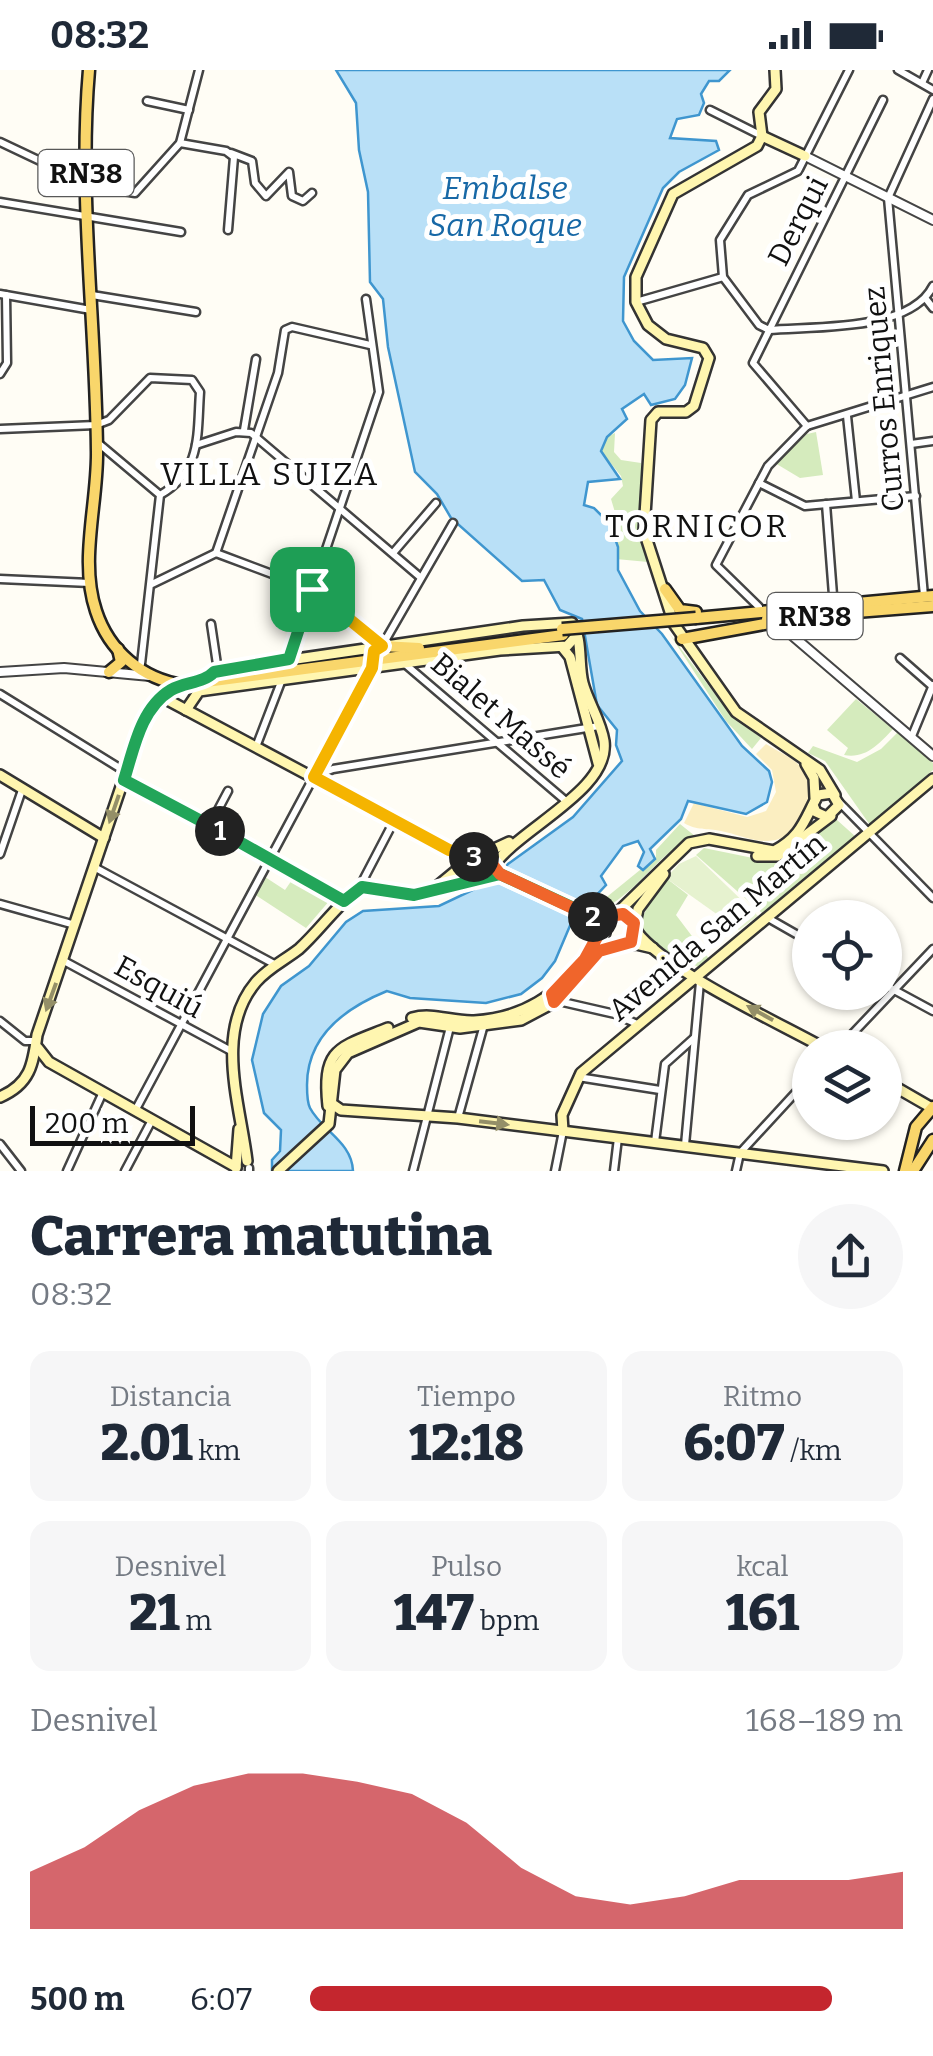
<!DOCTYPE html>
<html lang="es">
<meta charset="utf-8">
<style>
:root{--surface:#fff;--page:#f6f6f7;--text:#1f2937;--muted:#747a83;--accent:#c4262e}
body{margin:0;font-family:Bitter,serif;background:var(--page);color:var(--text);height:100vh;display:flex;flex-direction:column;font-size:38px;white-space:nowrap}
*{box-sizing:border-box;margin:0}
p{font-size:32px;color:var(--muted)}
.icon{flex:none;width:55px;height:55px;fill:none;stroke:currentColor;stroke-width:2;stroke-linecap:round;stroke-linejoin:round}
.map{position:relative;height:1101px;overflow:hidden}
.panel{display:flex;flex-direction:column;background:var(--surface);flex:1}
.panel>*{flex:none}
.tools{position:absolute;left:792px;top:830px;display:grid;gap:20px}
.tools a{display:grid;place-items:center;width:110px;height:110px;border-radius:50%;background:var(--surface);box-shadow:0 2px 8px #0004;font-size:50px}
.scale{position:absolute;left:30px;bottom:25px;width:165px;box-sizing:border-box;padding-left:10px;border:5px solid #111;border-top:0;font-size:28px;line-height:35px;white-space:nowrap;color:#111;-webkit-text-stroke:8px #fff;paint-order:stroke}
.pin{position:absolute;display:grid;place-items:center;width:85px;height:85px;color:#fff;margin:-42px;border-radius:20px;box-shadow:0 5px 15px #0006}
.km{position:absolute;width:50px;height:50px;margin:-25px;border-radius:50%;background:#222;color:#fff;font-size:28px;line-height:50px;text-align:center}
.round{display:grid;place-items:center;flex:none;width:105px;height:105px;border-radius:52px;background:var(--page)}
.head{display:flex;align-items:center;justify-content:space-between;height:170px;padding:0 30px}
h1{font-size:55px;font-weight:800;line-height:75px}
.metrics{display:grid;grid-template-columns:repeat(3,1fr);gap:15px;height:170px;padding:10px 30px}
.metrics div{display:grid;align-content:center;border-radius:20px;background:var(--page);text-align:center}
.metrics b{font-size:50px;font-weight:800}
.metrics small{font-size:28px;font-weight:400}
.metrics p{font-size:28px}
.chart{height:280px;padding:20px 30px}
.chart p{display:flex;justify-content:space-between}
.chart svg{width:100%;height:180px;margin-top:10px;fill:var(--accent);opacity:.7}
ul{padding:0 30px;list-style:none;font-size:32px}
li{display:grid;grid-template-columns:160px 120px 1fr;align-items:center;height:75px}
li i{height:25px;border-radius:12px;background:var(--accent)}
.status{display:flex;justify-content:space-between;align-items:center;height:70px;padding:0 50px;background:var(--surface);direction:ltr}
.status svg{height:28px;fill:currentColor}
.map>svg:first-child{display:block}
.green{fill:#d5ebbd}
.sand{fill:#fbeec1}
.pitch{fill:#e6f2cf}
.water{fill:#b9e0f7;stroke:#3f96cf;stroke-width:2.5}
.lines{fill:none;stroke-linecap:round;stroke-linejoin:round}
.minor-casing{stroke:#444;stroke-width:11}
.tertiary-casing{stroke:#444;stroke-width:12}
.secondary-casing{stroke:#333;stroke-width:14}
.primary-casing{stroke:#222;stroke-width:15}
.minor{stroke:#fff;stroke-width:6}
.tertiary{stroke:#fff;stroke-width:8}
.secondary{stroke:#fff6b0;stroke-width:9}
.primary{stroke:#f9d66b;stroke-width:10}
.primary-bridge-casing{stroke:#222;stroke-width:15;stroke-linecap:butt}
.primary-bridge{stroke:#f9d66b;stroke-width:10}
.oneway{fill:#948f68}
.split-1-casing{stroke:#fff;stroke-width:20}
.split-2-casing{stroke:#fff;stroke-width:20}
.split-3-casing{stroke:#fff;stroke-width:20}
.split-4-casing{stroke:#fff;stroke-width:20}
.split-1{stroke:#22a559;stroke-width:12}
.split-2{stroke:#22a559;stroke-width:12}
.split-3{stroke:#f0652b;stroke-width:12}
.split-4{stroke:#f5b400;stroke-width:12}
.labels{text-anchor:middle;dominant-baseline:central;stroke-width:10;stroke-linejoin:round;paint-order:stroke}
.shield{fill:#fff;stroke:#585858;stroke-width:2.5}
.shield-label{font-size:28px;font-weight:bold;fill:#111}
.street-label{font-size:30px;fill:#111;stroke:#fff}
.water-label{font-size:32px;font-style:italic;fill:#1768a6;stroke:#fff}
.neighbourhood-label{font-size:32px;letter-spacing:2.5px;fill:#111;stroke:#fff}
</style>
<div class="status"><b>08:32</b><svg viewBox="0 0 49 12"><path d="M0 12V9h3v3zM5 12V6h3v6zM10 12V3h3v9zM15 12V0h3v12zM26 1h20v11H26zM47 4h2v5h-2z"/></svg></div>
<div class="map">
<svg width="933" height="1101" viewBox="0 0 933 1101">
<rect width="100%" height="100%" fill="#fffdf5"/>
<g class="green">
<polygon points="816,362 823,405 800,408 775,393 807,364"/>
<polygon points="615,363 614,382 621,390 641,393 642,473 648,492 616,489 618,477 610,454 617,449 611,429 623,416 621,406 601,381 607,367"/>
<polygon points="669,563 730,644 761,668 752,679 726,651"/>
<path d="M856 629 893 659C879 674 866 689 844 685L848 678 827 660Z"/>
<polygon points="900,660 933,693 933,700 870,755 825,691 808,683 813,676 857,692 881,679"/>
<polygon points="837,750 856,767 762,843 696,785 704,778 772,792"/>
<path d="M680 754 695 766C656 783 638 825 596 842L592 839 656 787V780Z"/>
<polygon points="265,807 285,820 294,807 330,830 306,858 254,824"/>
<path d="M666 808 688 825 676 845 710 890 700 898C640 865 622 871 666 808Z"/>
</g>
<path class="sand" d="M766 674C777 681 798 690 804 701 819 727 799 772 767 771 751 771 736 764 721 761 706 758 698 761 684 753L694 733 747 747 766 741 776 722 772 700 756 684Z"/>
<polygon class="pitch" points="696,786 758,846 739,860 666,808 679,794"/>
<path class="water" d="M336 0H730L719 11H709L701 24 704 33 699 45 677 49 670 68 716 71 719 80 679 102 663 118 624 207 623 251 634 271 653 290 692 288 685 315 675 329 651 335 644 324 622 339 627 349 607 367 601 381 620 409 588 412 584 435 594 438 610 454 618 477V500L640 541 662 564 742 676 769 701 772 712 767 732 746 744 688 731 681 749 650 779 655 789 643 800 638 796 644 782 638 771 623 776 601 806 606 815 572 851 555 891 542 908 521 924 486 933 410 928 387 921C345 938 307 966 307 1015 307 1022 307 1032 310 1038 322 1061 352 1072 353 1101H272V1090L280 1081 281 1060 264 1043 252 990 263 944 281 916 309 896 346 852 363 841 439 836 496 809 508 794 573 747 622 691 616 675 617 660 597 635 582 549 560 540 544 510 522 511 451 448 437 424 415 402 388 277 383 229 370 212 368 122 359 80 356 33Z"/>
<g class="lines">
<g class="minor-casing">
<g id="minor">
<path d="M849 0 798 101 748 125 720 170 723 207 759 255 769 260C814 256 910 262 933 216"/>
<polyline points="898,0 933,20"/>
<polyline points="922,13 928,0"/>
<polyline points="147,31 189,40"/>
<polyline points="710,40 762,66"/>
<polyline points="0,72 93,116 135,123 180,73 199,0"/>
<polyline points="180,73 226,81 234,87 228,160"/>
<polyline points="231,83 252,91 255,113 266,126 289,102 292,126 303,131 312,123"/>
<polyline points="0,132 181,162"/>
<polyline points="0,224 91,240"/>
<polyline points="92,225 196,242"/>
<polyline points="926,229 933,238"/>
<polyline points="636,232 723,207"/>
<polyline points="0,304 7,293 6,225"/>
<polyline points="847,346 856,431"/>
<polyline points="807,356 753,293 883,30"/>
<polyline points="807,356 933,317"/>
<path d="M0 359 96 355 109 350 150 308 192 310 200 322C197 365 202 401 160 425"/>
<polyline points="244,360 256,289"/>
<polyline points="97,372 160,425 141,594"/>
<polyline points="911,374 933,371"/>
<polyline points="196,375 236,362 251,363 420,507"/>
<polyline points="759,413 805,436 916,426"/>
<polyline points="826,434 834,538"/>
<polyline points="216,483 278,303 285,260 292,257 370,275"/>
<polyline points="393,483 436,433"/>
<polyline points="0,509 90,513"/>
<polyline points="152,514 216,483 312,519 382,576 453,453"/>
<polyline points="924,526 888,128 933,29"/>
<polyline points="759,537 716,495 768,396 807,356"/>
<polyline points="211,554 218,601"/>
<polyline points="900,588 932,616"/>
<polyline points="289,589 379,322 366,229"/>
<polyline points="405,594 567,732"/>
<polyline points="0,624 126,702"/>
<polyline points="912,666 933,615"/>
<polyline points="256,677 281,612"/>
<polyline points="315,706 333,699 599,656"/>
<polyline points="124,710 344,831"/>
<polyline points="839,732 933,828"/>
<polyline points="210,755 228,721"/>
<polyline points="0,784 22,720"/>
<polyline points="94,797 276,895"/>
<polyline points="359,818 394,751"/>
<polyline points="0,834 75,855"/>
<polyline points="768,848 810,872"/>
<polyline points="64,891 233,982"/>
<polyline points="885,915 933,941"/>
<polyline points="554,930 615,944 637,954"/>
<polyline points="0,951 25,971 35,971"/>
<polyline points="839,978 933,879"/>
<polyline points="578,1007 660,1020"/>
<polyline points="136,1039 372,598"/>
<polyline points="458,1048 485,951"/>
<polyline points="655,1072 665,994 694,968"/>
<polyline points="0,1074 21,1101"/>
<polyline points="685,1075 700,912"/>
<polyline points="249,1098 249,1101"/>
<polyline points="67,1101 103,1022"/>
<polyline points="125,1101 152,1050"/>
<polyline points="413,1101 450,957"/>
<polyline points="555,1101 563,1061"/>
<polyline points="614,1101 618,1068"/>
<polyline points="736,1101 740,1083 810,1007"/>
</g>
</g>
<g class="tertiary-casing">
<g id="tertiary">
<polyline points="805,86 933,150"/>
<polyline points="773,549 933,686"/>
<polyline points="0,602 64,598 150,606"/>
</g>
</g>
<g class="secondary-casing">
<g id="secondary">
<polyline points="775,0 776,19 759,42 762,66 757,76 673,124 636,207 636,232 648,255 666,269 703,278 709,288 694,336 686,342 658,342 651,350 644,461 674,554 736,642 820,700 835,725"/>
<polyline points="762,66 805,86"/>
<polyline points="562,577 570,587 598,693"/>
<path d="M208 608 214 601 523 556 572 553C583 569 578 594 583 613 588 632 601 651 604 671 611 722 512 761 490 801"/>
<polyline points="186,640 199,621 500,580 567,576 577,565"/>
<polyline points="806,694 814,708 815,728"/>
<polyline points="0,705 104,768"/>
<polyline points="757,786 778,786 831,746"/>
<polyline points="492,795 500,804 593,848 605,863"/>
<polyline points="434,819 468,791 509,772"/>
<path d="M615 845 689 773 709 769 774 781C802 766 804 750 818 725L832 723 839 735 827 747 816 742 813 735"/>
<path d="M616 845 630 847C635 854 635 861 641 867 677 906 775 951 824 978"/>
<polyline points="635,854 638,839 664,804"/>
<path d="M412 948C433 942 452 952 474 951 523 948 557 926 586 887 594 876 597 864 606 853"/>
<polyline points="38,978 49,992 236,1097"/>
<polyline points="885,1011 932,1038"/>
<path d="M0 1027C30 1014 33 995 37 965L146 643 162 627 449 780 477 787"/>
<polyline points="328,1031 341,1040 458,1048 883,1101"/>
<path d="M328 1036C322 978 338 978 388 958"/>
<polyline points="563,1061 562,1045 581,1003 933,709"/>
<path d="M247 1091C240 1033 214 962 256 912 268 898 285 890 299 879 320 860 336 836 359 818L418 825 482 805"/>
<polyline points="236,1098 239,1059"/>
<polyline points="278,1101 329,1054 335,1000 348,983 419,952 460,958 521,950 555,932 604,878 636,874 653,878"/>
</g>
</g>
<g class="primary-casing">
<g id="primary">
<path d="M89 0C78 127 96 254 97 381 98 432 79 491 96 541 109 581 142 609 183 615L563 565"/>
<polyline points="665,519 680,540 696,542"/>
<polyline points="696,548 933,526"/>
<polyline points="767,549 933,536"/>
<polyline points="682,569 775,552"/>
<polyline points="371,585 382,576 419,578"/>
<polyline points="109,602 121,592 118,579"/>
<polyline points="162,627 183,615"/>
<polyline points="905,1101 916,1057 933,1037"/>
<polyline points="913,1101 933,1070"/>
</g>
</g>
<use href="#minor" class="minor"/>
<use href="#tertiary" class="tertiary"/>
<use href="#secondary" class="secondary"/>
<use href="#primary" class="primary"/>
<g class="primary-bridge-casing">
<polyline id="primary-bridge" points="562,559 696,548"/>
</g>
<use href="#primary-bridge" class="primary-bridge"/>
</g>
<defs><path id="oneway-solid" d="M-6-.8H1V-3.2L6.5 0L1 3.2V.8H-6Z" transform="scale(2.5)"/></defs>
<g class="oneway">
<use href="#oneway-solid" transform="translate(114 739) rotate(109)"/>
<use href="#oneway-solid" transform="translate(51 927) rotate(110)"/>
<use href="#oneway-solid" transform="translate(760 943) rotate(-151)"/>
<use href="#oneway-solid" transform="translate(494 1053) rotate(7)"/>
</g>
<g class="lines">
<g class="split-1-casing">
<path id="split-1" d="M220 761 124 710C134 678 141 638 171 620 185 612 204 613 214 602L289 589 312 519"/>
</g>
<g class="split-2-casing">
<polyline id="split-2" points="220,761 344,831 362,817 414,825 500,804 593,847"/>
</g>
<g class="split-3-casing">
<polyline id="split-3" points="474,787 487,788 500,804 594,848 623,844 634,853 631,872 599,881 554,932 552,924 585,889 602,858 593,847"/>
</g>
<g class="split-4-casing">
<polyline id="split-4" points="312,519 382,576 374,581 372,598 314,707 449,780 474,787"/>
</g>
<use href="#split-1" class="split-1"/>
<use href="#split-2" class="split-2"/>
<use href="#split-3" class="split-3"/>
<use href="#split-4" class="split-4"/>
</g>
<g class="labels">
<g class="shield">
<rect x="38.5" y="80" width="95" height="46" rx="8"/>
<rect x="767.5" y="523" width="95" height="46" rx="8"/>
</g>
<g class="shield-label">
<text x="86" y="103">RN38</text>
<text x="815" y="546">RN38</text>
</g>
<g class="street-label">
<text transform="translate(798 151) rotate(-63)">Derqui</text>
<text transform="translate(884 329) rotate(-95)">Curros Enriquez</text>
<text transform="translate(501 646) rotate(41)">Bialet Massé</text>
<text transform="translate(717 857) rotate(-40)">Avenida San Martín</text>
<text transform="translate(159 917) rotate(29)">Esquiú</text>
</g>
<g class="water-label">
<text x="505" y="118">Embalse<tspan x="505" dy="37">San Roque</tspan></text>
</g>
<g class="neighbourhood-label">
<text x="270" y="404">VILLA SUIZA</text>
<text x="697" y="456">TORNICOR</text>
</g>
</g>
</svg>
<div class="tools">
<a><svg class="icon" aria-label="locate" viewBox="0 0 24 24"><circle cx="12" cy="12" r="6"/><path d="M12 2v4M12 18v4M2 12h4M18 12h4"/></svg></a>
<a><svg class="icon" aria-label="layers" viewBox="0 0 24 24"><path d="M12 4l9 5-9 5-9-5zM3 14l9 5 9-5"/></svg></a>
</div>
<div class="scale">200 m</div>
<div class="pin" style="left:312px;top:519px;background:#1e9e55"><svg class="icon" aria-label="arrive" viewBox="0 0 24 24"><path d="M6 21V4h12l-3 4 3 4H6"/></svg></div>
<b class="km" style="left:220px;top:761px">1</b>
<b class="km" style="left:593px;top:847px">2</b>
<b class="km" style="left:474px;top:787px">3</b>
</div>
<section class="panel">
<div class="head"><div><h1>Carrera matutina</h1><p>08:32</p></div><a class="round"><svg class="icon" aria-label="share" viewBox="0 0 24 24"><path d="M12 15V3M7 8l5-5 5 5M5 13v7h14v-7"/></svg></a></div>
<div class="metrics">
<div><p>Distancia</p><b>2.01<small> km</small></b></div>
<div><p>Tiempo</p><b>12:18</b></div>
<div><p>Ritmo</p><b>6:07<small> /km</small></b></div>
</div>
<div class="metrics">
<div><p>Desnivel</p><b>21<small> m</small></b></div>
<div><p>Pulso</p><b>147<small> bpm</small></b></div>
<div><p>kcal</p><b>161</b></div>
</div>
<div class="chart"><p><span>Desnivel</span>168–189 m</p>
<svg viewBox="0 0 160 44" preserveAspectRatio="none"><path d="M0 44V30L10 24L20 15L30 9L40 6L50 6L60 8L70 11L80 18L90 29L100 36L110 38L120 36L130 32L140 32L150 32L160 30V44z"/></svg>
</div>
<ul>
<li><b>500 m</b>6:07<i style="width:88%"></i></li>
</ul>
</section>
